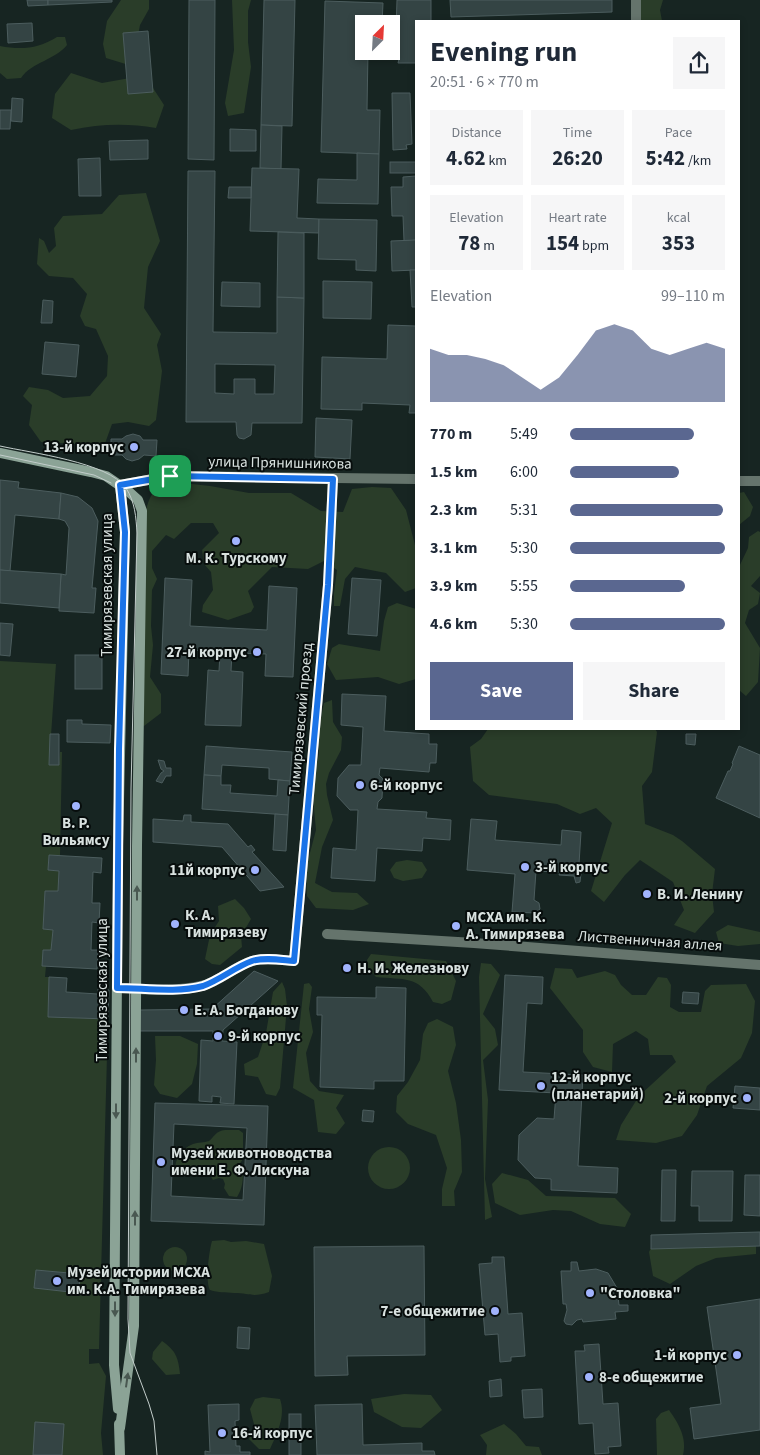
<!DOCTYPE html>
<meta charset="utf-8">
<style>
:root{--surface:#fff;--page:#f6f6f7;--text:#1f2937;--muted:#747a83;--accent:#5a6790}
body{margin:0;font-family:"Source Sans 3",sans-serif;background:var(--page);color:var(--text);height:100vh;display:flex;flex-direction:column;font-size:19px;white-space:nowrap}
*{box-sizing:border-box;margin:0}
p{font-size:16px;color:var(--muted)}
.icon{flex:none;width:28px;height:28px;fill:none;stroke:currentColor;stroke-width:2;stroke-linecap:round;stroke-linejoin:round}
.map{position:relative;flex:1;overflow:hidden}
.drawer{position:absolute;left:415px;top:20px;width:325px;height:710px;display:flex;flex-direction:column;background:var(--surface);border-radius:0px;box-shadow:0 2px 8px #0003}
.drawer>*{flex:none}
.needle{width:32px;rotate:24deg}
.tools{position:absolute;left:355px;top:15px;display:grid;gap:10px}
.tools a{display:grid;place-items:center;width:45px;height:45px;border-radius:0px;background:var(--surface);box-shadow:0 2px 8px #0003;font-size:25px}
.pin{position:absolute;display:grid;place-items:center;width:42px;height:42px;color:#fff;margin:-21px;border-radius:10px;box-shadow:0 2px 8px #0006}
.round{display:grid;place-items:center;flex:none;width:52px;height:52px;border-radius:0px;background:var(--page)}
.overview{display:flex;align-items:center;justify-content:space-between;height:85px;padding:0 15px}
h1{font-size:28px;font-weight:700;line-height:38px}
.figures{display:grid;grid-template-columns:repeat(3,1fr);gap:8px;height:85px;padding:5px 15px}
.figures div{display:grid;align-content:center;border-radius:0px;background:var(--page);text-align:center}
.figures b{font-size:21px;font-weight:700}
.figures small{font-size:14px;font-weight:400}
.figures p{font-size:14px}
.chart{height:140px;padding:10px 15px}
.chart p{display:flex;justify-content:space-between}
.chart svg{width:100%;height:90px;margin-top:5px;fill:var(--accent);opacity:.7}
.button{display:flex;gap:10px;margin-top:auto;padding:10px 15px}
.button a{flex:1;height:58px;border-radius:0px;background:var(--accent);color:#fff;font-size:20px;font-weight:700;line-height:58px;text-align:center}
.button a+a{background:var(--page);color:var(--text)}
ul{padding:0 15px;list-style:none;font-size:16px}
li{display:grid;grid-template-columns:80px 60px 1fr;align-items:center;height:38px}
li i{height:12px;border-radius:6px;background:var(--accent)}
.map>svg:first-child{display:block}
.green{fill:#2a3d29}
.building{fill:#344444;stroke:#4c5d5e;fill-rule:evenodd}
.lines{fill:none;stroke-linecap:round;stroke-linejoin:round}
.pedestrian{stroke:#65746c;stroke-width:10}
.minor{stroke:#65746c;stroke-width:10}
.secondary{stroke:#8ba396;stroke-width:10}
.tram{stroke:#c3cdcb;stroke-width:1}
.oneway{fill:#495851}
.route-casing{stroke:#fff;stroke-width:10}
.route{stroke:#1a73e8;stroke-width:6}
.poi-dot{fill:#a1b3fd;stroke:#070d0c;stroke-width:2}
.labels{text-anchor:middle;dominant-baseline:central;stroke-width:4;stroke-linejoin:round;paint-order:stroke}
.poi-label{font-size:15px;font-weight:bold;fill:#d8e1df;stroke:#070d0c;text-anchor:start}
.street-label{font-size:15px;fill:#d8e1df;stroke:#070d0c}
</style>
<div class="map">
<svg width="760" height="1455" viewBox="0 0 760 1455">
<rect width="100%" height="100%" fill="#172522"/>
<g class="green">
<polygon points="121,0 149,0 149,9 140,25 132,66 106,58 103,44 107,21"/>
<polygon points="232,0 251,0 248,11 248,42 251,67 244,113 228,116 225,103 234,50"/>
<polygon points="639,0 663,0 660,10 662,21 640,21"/>
<path d="M57 37H65L67 45C55 60 32 62 21 78L7 79 0 73V46C21 50 38 49 57 37Z"/>
<path d="M71 73 102 83 130 78 140 81 153 88 164 105 156 128C126 123 100 124 71 130L52 118 55 94Z"/>
<polygon points="146,193 160,241 148,267 144,308 161,334 157,345 162,371 156,420 149,426 128,422 112,424 103,449 92,453 77,444 41,442 29,425 32,405 23,396 29,387 48,390 63,398 90,396 107,376 108,356 96,329 85,326 80,316 87,294 73,278 49,276 37,264 39,238 44,241 49,253 56,246 54,228 63,216 102,214 119,195"/>
<path d="M183 483 210 486 249 493H291L321 511 343 512 352 489 372 487 391 488 406 510 416 549V588L405 592 386 573 355 567 345 579 340 606H334V593L337 570 324 561 308 569 272 567 248 591 254 607 251 612 228 620 202 612 203 605 213 590 211 572 204 564 202 550 219 533 213 523H191L174 539 166 535 152 551V568L157 579 152 590 151 626 153 645 150 677 161 694V713L144 726 139 724 145 515C151 487 156 488 183 483Z"/>
<polygon points="744,492 753,507 750,516 739,525 739,493"/>
<polygon points="758,531 760,532 760,576 751,586 760,593 758,604 749,610 745,623 760,648 758,682 746,696 739,690 739,567 748,548 749,537"/>
<polygon points="397,603 416,609 416,679 399,684 378,677 336,680 327,664 332,648 339,644 380,651 384,621 388,607"/>
<polygon points="0,661 56,664 49,764 59,765 60,752 62,752 60,856 49,855 48,870 59,871 58,891 45,891 43,929 53,930 51,950 43,950 42,965 46,966 45,977 49,977 48,1017 108,1019 99,1349 89,1349 89,1364 99,1363 106,1376 101,1433 103,1455 0,1455"/>
<polygon points="332,700 333,722 342,737 341,750 329,773 326,784 327,795 333,820 322,847 315,883 332,892 357,893 369,904 353,910 316,908 307,896 306,868 316,830 313,798 314,776 319,754 318,733 324,703"/>
<polygon points="488,729 655,729 657,732 652,772 642,786 645,824 673,835 682,841 715,869 712,894 714,912 695,933 674,925 684,910 673,882 640,860 625,875 604,902 591,891 612,823 596,808 580,814 557,804 489,795 473,781 470,747 481,739"/>
<polygon points="407,860 422,862 427,870 422,878 403,881 394,878 390,870 396,862"/>
<polygon points="235,899 244,908 251,919 241,936 242,947 220,965 212,964 205,959 210,935 219,921 218,906"/>
<polygon points="728,925 760,932 760,944 738,946 719,943 716,932"/>
<path d="M371 954 446 961 456 981 451 1000 442 1004 433 1002C419 975 403 980 376 977L367 967V960Z"/>
<polygon points="481,963 491,964 500,975 483,1014 495,1029 498,1045 483,1060 488,1100 485,1179 492,1217 485,1220 479,977"/>
<polygon points="555,968 572,969 577,978 605,971 615,975 621,985 632,995 646,995 658,977 667,978 671,985 670,1007 679,1012 701,1012 705,991 711,985 746,984 755,1001 752,1033 741,1058 707,1086 697,1115 682,1136 656,1143 616,1140 621,1125 639,1096 676,1062 672,1055 650,1055 648,1039 636,1031 613,1044 612,1072 593,1067 583,1052 583,1030 550,988"/>
<polygon points="282,982 285,989 287,1006 280,1088 276,1096 266,1094 258,1077 245,1075 244,1064 258,1057 266,1033 273,992"/>
<polygon points="309,983 312,987 309,1009 313,1032 306,1053 310,1081 319,1091 344,1095 336,1108 345,1123 336,1134 318,1132 314,1100 293,1088 304,984"/>
<polygon points="437,1019 453,1027 456,1045 448,1071 456,1103 461,1140 462,1172 454,1191 455,1206 442,1206 442,1189 447,1168 436,1135 408,1124 396,1112 397,1096 408,1082 420,1060 423,1034 428,1023"/>
<polygon points="155,1036 180,1036 198,1044 197,1064 192,1084 177,1098 160,1094 154,1085 156,1060"/>
<path d="M225 1130H239L243 1133V1159L239 1165 243 1169C243 1179 243 1188 237 1197L229 1196 224 1188 225 1184 223 1179 219 1178 213 1180 207 1170 198 1165 189 1174 177 1175 175 1171C175 1158 181 1149 193 1144 198 1142 204 1143 209 1141 215 1136 216 1131 225 1130Z"/>
<circle cx="389" cy="1168" r="21"/>
<polygon points="502,1173 528,1180 546,1196 615,1198 631,1214 625,1227 600,1224 571,1211 553,1210 520,1215 495,1203 492,1184"/>
<polygon points="655,1239 756,1245 756,1254 716,1258 696,1266 670,1284 653,1276 649,1252"/>
<path d="M224 1240 231 1242 246 1241 264 1244 272 1276 269 1292C252 1298 250 1293 234 1293 225 1292 219 1293 210 1290 205 1282 209 1251 212 1241Z"/>
<circle cx="175" cy="1259" r="12"/>
<path d="M162 1341C176 1351 178 1357 180 1374L166 1375 152 1359 153 1352Z"/>
<polygon points="404,1394 431,1395 442,1410 421,1428 402,1427 374,1412 371,1399"/>
<path d="M263 1397 280 1399C286 1416 277 1434 270 1449H259L249 1439 255 1428 250 1409 255 1399Z"/>
<path d="M669 1410C679 1424 687 1438 683 1455H657L656 1419 661 1413Z"/>
<polygon points="504,1424 516,1434 526,1446 539,1447 542,1455 486,1455 487,1445 480,1435"/>
</g>
<g class="building">
<polygon points="27,0 48,0 48,5 28,6"/>
<polygon points="48,0 112,0 112,2 48,5"/>
<polygon points="189,0 215,0 214,160 188,159"/>
<polygon points="264,0 295,0 292,126 261,125"/>
<polygon points="397,0 431,0 431,21 416,21 416,63 398,63 399,59 395,59"/>
<polygon points="450,0 612,0 612,12 451,17"/>
<polygon points="325,1 383,3 382,24 364,24 364,51 368,51 367,110 380,110 379,154 321,152"/>
<polygon points="32,23 33,41 8,43 7,24"/>
<polygon points="148,31 153,92 128,94 123,33"/>
<polygon points="392,93 410,93 412,144 406,145 407,149 393,150"/>
<polygon points="12,98 23,99 22,122 11,121"/>
<polygon points="0,110 11,110 10,129 0,129"/>
<polygon points="261,125 282,126 281,169 260,168"/>
<polygon points="230,129 256,130 256,151 230,151"/>
<polygon points="148,140 148,159 110,160 109,141"/>
<polygon points="357,153 379,154 378,204 317,203 318,179 357,180"/>
<polygon points="100,158 101,196 79,196 78,159"/>
<rect x="390" y="162" width="26" height="11"/>
<polygon points="252,168 299,169 297,218 319,219 319,233 250,231"/>
<path d="M188 171H215L213 332 277 333V297L304 298 302 423H252L251 435 244 439 239 438 237 435 236 422H186ZM215 364 275 365 274 394H255V379H234V394L215 393Z"/>
<polygon points="416,176 416,240 404,241 403,216 392,216 391,187 403,187 403,177"/>
<polygon points="229,187 251,187 251,198 228,198"/>
<polygon points="319,219 377,220 376,271 356,270 356,260 318,259"/>
<polygon points="278,232 304,233 304,298 277,297"/>
<polygon points="416,240 416,270 392,271 391,241"/>
<polygon points="410,270 416,270 416,307 412,307"/>
<polygon points="323,281 372,282 371,319 323,318"/>
<polygon points="222,282 260,283 260,307 221,306"/>
<polygon points="43,300 53,301 52,323 41,323"/>
<polygon points="388,325 416,326 416,413 409,413 410,405 362,403 362,410 321,409 322,357 387,359"/>
<polygon points="45,342 79,345 76,377 42,374"/>
<polygon points="316,418 352,420 350,459 315,457"/>
<polygon points="133,434 140,436 143,440 157,440 156,456 144,455 139,459 132,461 126,459 122,455 111,455 111,439 122,439 126,436"/>
<polygon points="0,480 19,482 18,488 61,493 59,519 15,515 10,571 0,570"/>
<polygon points="61,493 78,497 92,508 98,521 92,588 96,588 94,613 59,611 61,574 66,575 69,528 65,521 59,519"/>
<polygon points="0,570 61,574 59,608 0,603"/>
<polygon points="165,578 192,580 190,626 267,630 269,586 297,588 293,677 265,676 266,654 232,653 231,671 243,672 241,726 205,725 208,670 219,671 220,652 189,650 188,676 161,674"/>
<polygon points="352,578 381,580 377,636 348,634"/>
<polygon points="0,623 13,624 10,656 0,655"/>
<rect x="75" y="655" width="27" height="34"/>
<polygon points="342,694 386,696 384,731 429,734 429,744 437,744 436,763 430,763 429,772 380,768 379,775 383,779 382,798 378,802 377,809 427,812 426,818 451,820 450,840 423,838 422,851 377,848 375,881 331,878 333,848 356,850 358,810 350,810 337,796 338,778 349,765 361,765 363,727 341,725"/>
<polygon points="67,720 82,720 82,724 111,725 110,743 67,742"/>
<polygon points="50,734 59,734 59,765 49,765"/>
<polygon points="686,734 696,734 695,745 686,744"/>
<polygon points="206,746 292,752 290,781 269,779 269,768 222,765 221,776 204,775"/>
<polygon points="739,746 760,755 760,818 716,798 728,771 730,771 733,764 732,763"/>
<polygon points="158,760 164,761 166,768 171,768 171,776 166,776 162,783 156,781 161,773 164,771 161,769"/>
<polygon points="204,775 221,776 221,785 231,785 230,793 277,796 278,780 290,781 288,815 202,809"/>
<polygon points="275,814 288,815 286,851 273,850"/>
<polygon points="184,815 191,815 191,822 228,824 248,847 251,845 255,850 252,852 284,887 260,891 222,847 153,842 153,819 183,821"/>
<polygon points="471,819 497,821 495,840 561,845 562,830 581,832 579,864 582,864 580,882 576,883 574,876 559,875 560,872 536,871 534,900 539,903 540,909 535,913 512,912 515,874 467,870"/>
<polygon points="49,855 102,858 101,873 93,872 92,903 100,903 99,923 92,922 91,950 98,950 97,969 42,966 43,950 51,950 53,930 43,929 45,891 58,891 59,871 48,870"/>
<polygon points="254,971 278,981 223,1030 222,1041 237,1042 234,1104 220,1103 221,1097 212,1096 212,1102 199,1101 201,1040 213,1041 213,1031 139,1031 140,1010 212,1009"/>
<polygon points="505,975 543,977 542,1004 527,1003 523,1072 583,1075 578,1166 618,1168 617,1193 551,1190 551,1179 535,1178 518,1160 519,1135 537,1118 554,1119 556,1093 499,1090"/>
<polygon points="49,977 67,978 66,992 98,994 98,989 109,990 108,1019 48,1017"/>
<polygon points="376,987 406,988 404,1081 374,1081 374,1089 320,1087 322,1015 317,1015 317,997 376,998"/>
<polygon points="683,992 699,993 698,1004 682,1003"/>
<polygon points="735,1086 760,1088 760,1110 733,1108"/>
<path d="M155 1103 268 1106 264 1225 151 1221ZM174 1124 247 1128 243 1200 171 1196Z"/>
<polygon points="363,1110 374,1111 373,1122 362,1121"/>
<polygon points="662,1170 676,1170 675,1221 661,1221"/>
<polygon points="692,1171 733,1171 732,1221 699,1221 699,1206 691,1206"/>
<polygon points="745,1175 760,1175 760,1216 744,1215"/>
<polygon points="760,1232 760,1246 651,1249 651,1235"/>
<polygon points="424,1246 425,1355 347,1356 348,1375 315,1376 314,1247"/>
<polygon points="492,1257 504,1257 508,1314 522,1313 525,1356 511,1357 511,1361 500,1362 498,1334 485,1335 479,1264 492,1263"/>
<polygon points="571,1262 577,1262 579,1271 596,1269 608,1273 617,1288 619,1305 628,1305 628,1311 615,1312 616,1319 583,1322 582,1319 577,1320 572,1325 566,1324 564,1321 567,1310 566,1304 563,1304 561,1271 571,1271"/>
<polygon points="36,1270 80,1274 79,1293 34,1288"/>
<polygon points="760,1299 760,1430 694,1439 690,1408 721,1404 707,1307"/>
<polygon points="238,1327 250,1328 249,1349 237,1348"/>
<polygon points="599,1344 603,1404 618,1403 621,1446 608,1447 609,1453 595,1454 593,1423 579,1424 575,1351 585,1351 584,1345"/>
<polygon points="501,1379 502,1396 490,1397 489,1381"/>
<polygon points="542,1389 543,1417 524,1418 522,1390"/>
<polygon points="239,1404 239,1420 235,1421 236,1446 240,1446 240,1452 250,1452 250,1455 205,1455 205,1451 210,1452 208,1405"/>
<polygon points="362,1404 363,1445 422,1443 422,1451 434,1451 435,1455 317,1455 315,1405"/>
<rect x="289" y="1414" width="12" height="41"/>
<polygon points="35,1422 64,1424 62,1455 33,1455"/>
</g>
<g class="lines">
<polyline class="pedestrian" points="327,934 474,943 760,965"/>
<g class="minor">
<polyline points="636,0 636,21"/>
<polyline points="739,481 760,481"/>
<polyline points="120,485 170,476 416,479"/>
<path d="M117 988C145 989 174 992 201 986 220 982 234 966 252 961 266 957 281 960 294 961L328 585 333 479"/>
</g>
<g class="secondary">
<polyline points="0,453 91,472 106,476 128,491 138,500 142,511 137,846 134,1326 120,1428"/>
<polyline points="118,1409 114,1365 118,845 125,532 120,485"/>
<polyline points="119,1424 120,1455"/>
</g>
<g class="tram">
<path d="M0 446C31 453 108 462 126 488 135 502 136 517 137 533L131 789 128 1319 130 1353 149 1404 154 1421 157 1455"/>
<polyline points="0,455 94,475 111,483"/>
</g>
</g>
<defs><path id="oneway-solid" d="M-6-.8H1V-3.2L6.5 0L1 3.2V.8H-6Z" transform="scale(1.25)"/></defs>
<g class="oneway">
<use href="#oneway-solid" transform="translate(137 893) rotate(-90)"/>
<use href="#oneway-solid" transform="translate(136 1055) rotate(-90)"/>
<use href="#oneway-solid" transform="translate(116 1111) rotate(90)"/>
<use href="#oneway-solid" transform="translate(135 1218) rotate(-90)"/>
<use href="#oneway-solid" transform="translate(115 1309) rotate(90)"/>
<use href="#oneway-solid" transform="translate(127 1380) rotate(-82)"/>
</g>
<g class="lines">
<g class="route-casing">
<path id="route" d="M170 476 333 479 328 585 294 961C281 960 265 957 252 961 235 967 220 980 203 986 176 993 144 988 117 988L119 749 125 532 120 485Z"/>
</g>
<use href="#route" class="route"/>
</g>
<g class="poi-dot">
<circle cx="134" cy="447" r="5"/>
<circle cx="236" cy="541" r="5"/>
<circle cx="257" cy="652" r="5"/>
<circle cx="360" cy="785" r="5"/>
<circle cx="76" cy="806" r="5"/>
<circle cx="525" cy="867" r="5"/>
<circle cx="255" cy="870" r="5"/>
<circle cx="647" cy="894" r="5"/>
<circle cx="175" cy="924" r="5"/>
<circle cx="456" cy="926" r="5"/>
<circle cx="347" cy="968" r="5"/>
<circle cx="184" cy="1010" r="5"/>
<circle cx="218" cy="1036" r="5"/>
<circle cx="541" cy="1086" r="5"/>
<circle cx="747" cy="1098" r="5"/>
<circle cx="161" cy="1162" r="5"/>
<circle cx="57" cy="1281" r="5"/>
<circle cx="590" cy="1293" r="5"/>
<circle cx="495" cy="1311" r="5"/>
<circle cx="737" cy="1355" r="5"/>
<circle cx="589" cy="1377" r="5"/>
<circle cx="222" cy="1433" r="5"/>
</g>
<g class="labels">
<g class="poi-label">
<text x="124" y="447" text-anchor="end">13-й корпус</text>
<text x="236" y="558" text-anchor="middle">М. К. Турскому</text>
<text x="247" y="652" text-anchor="end">27-й корпус</text>
<text x="370" y="785">6-й корпус</text>
<text x="76" y="823" text-anchor="middle">В. Р.<tspan x="76" dy="17">Вильямсу</tspan></text>
<text x="535" y="867">3-й корпус</text>
<text x="245" y="870" text-anchor="end">11й корпус</text>
<text x="657" y="894">В. И. Ленину</text>
<text x="185" y="915">К. А.<tspan x="185" dy="17">Тимирязеву</tspan></text>
<text x="466" y="917">МСХА им. К.<tspan x="466" dy="17">А. Тимирязева</tspan></text>
<text x="357" y="968">Н. И. Железнову</text>
<text x="194" y="1010">Е. А. Богданову</text>
<text x="228" y="1036">9-й корпус</text>
<text x="551" y="1077">12-й корпус<tspan x="551" dy="17">(планетарий)</tspan></text>
<text x="737" y="1098" text-anchor="end">2-й корпус</text>
<text x="171" y="1153">Музей животноводства<tspan x="171" dy="17">имени Е. Ф. Лискуна</tspan></text>
<text x="67" y="1272">Музей истории МСХА<tspan x="67" dy="17">им. К.А. Тимирязева</tspan></text>
<text x="600" y="1293">"Столовка"</text>
<text x="485" y="1311" text-anchor="end">7-е общежитие</text>
<text x="727" y="1355" text-anchor="end">1-й корпус</text>
<text x="599" y="1377">8-е общежитие</text>
<text x="232" y="1433">16-й корпус</text>
</g>
<g class="street-label">
<text transform="translate(280 463) rotate(1)">улица Прянишникова</text>
<text transform="translate(107 585) rotate(-90)">Тимирязевская улица</text>
<text transform="translate(301 719) rotate(-85)">Тимирязевский проезд</text>
<text transform="translate(650 941) rotate(4)">Лиственничная аллея</text>
<text transform="translate(102 990) rotate(-90)">Тимирязевская улица</text>
</g>
</g>
</svg>
<div class="tools">
<a><svg class="needle" viewBox="-14 -14 28 28"><path d="M0-13l5 13h-10z" fill="#e53935"/><path d="M0 13l5-13h-10z" fill="#747a83"/></svg></a>
</div>
<div class="pin" style="left:170px;top:476px;background:#1e9e55"><svg class="icon" aria-label="arrive" viewBox="0 0 24 24"><path d="M6 21V4h12l-3 4 3 4H6"/></svg></div>
<section class="drawer">
<div class="overview"><div><h1>Evening run</h1><p>20:51 · 6 × 770 m</p></div><a class="round"><svg class="icon" aria-label="share" viewBox="0 0 24 24"><path d="M12 15V3M7 8l5-5 5 5M5 13v7h14v-7"/></svg></a></div>
<div class="figures">
<div><p>Distance</p><b>4.62<small> km</small></b></div>
<div><p>Time</p><b>26:20</b></div>
<div><p>Pace</p><b>5:42<small> /km</small></b></div>
</div>
<div class="figures">
<div><p>Elevation</p><b>78<small> m</small></b></div>
<div><p>Heart rate</p><b>154<small> bpm</small></b></div>
<div><p>kcal</p><b>353</b></div>
</div>
<div class="chart"><p><span>Elevation</span>99–110 m</p>
<svg viewBox="0 0 160 44" preserveAspectRatio="none"><path d="M0 44V18L10 21L20 21L30 23L40 26L50 32L60 38L70 32L80 21L90 9L100 6L110 9L120 18L130 21L140 18L150 15L160 18V44z"/></svg>
</div>
<ul>
<li><b>770 m</b>5:49<i style="width:80%"></i></li>
<li><b>1.5 km</b>6:00<i style="width:70%"></i></li>
<li><b>2.3 km</b>5:31<i style="width:99%"></i></li>
<li><b>3.1 km</b>5:30<i style="width:100%"></i></li>
<li><b>3.9 km</b>5:55<i style="width:74%"></i></li>
<li><b>4.6 km</b>5:30<i style="width:100%"></i></li>
</ul>
<div class="button"><a>Save</a><a>Share</a></div>
</section>
</div>
